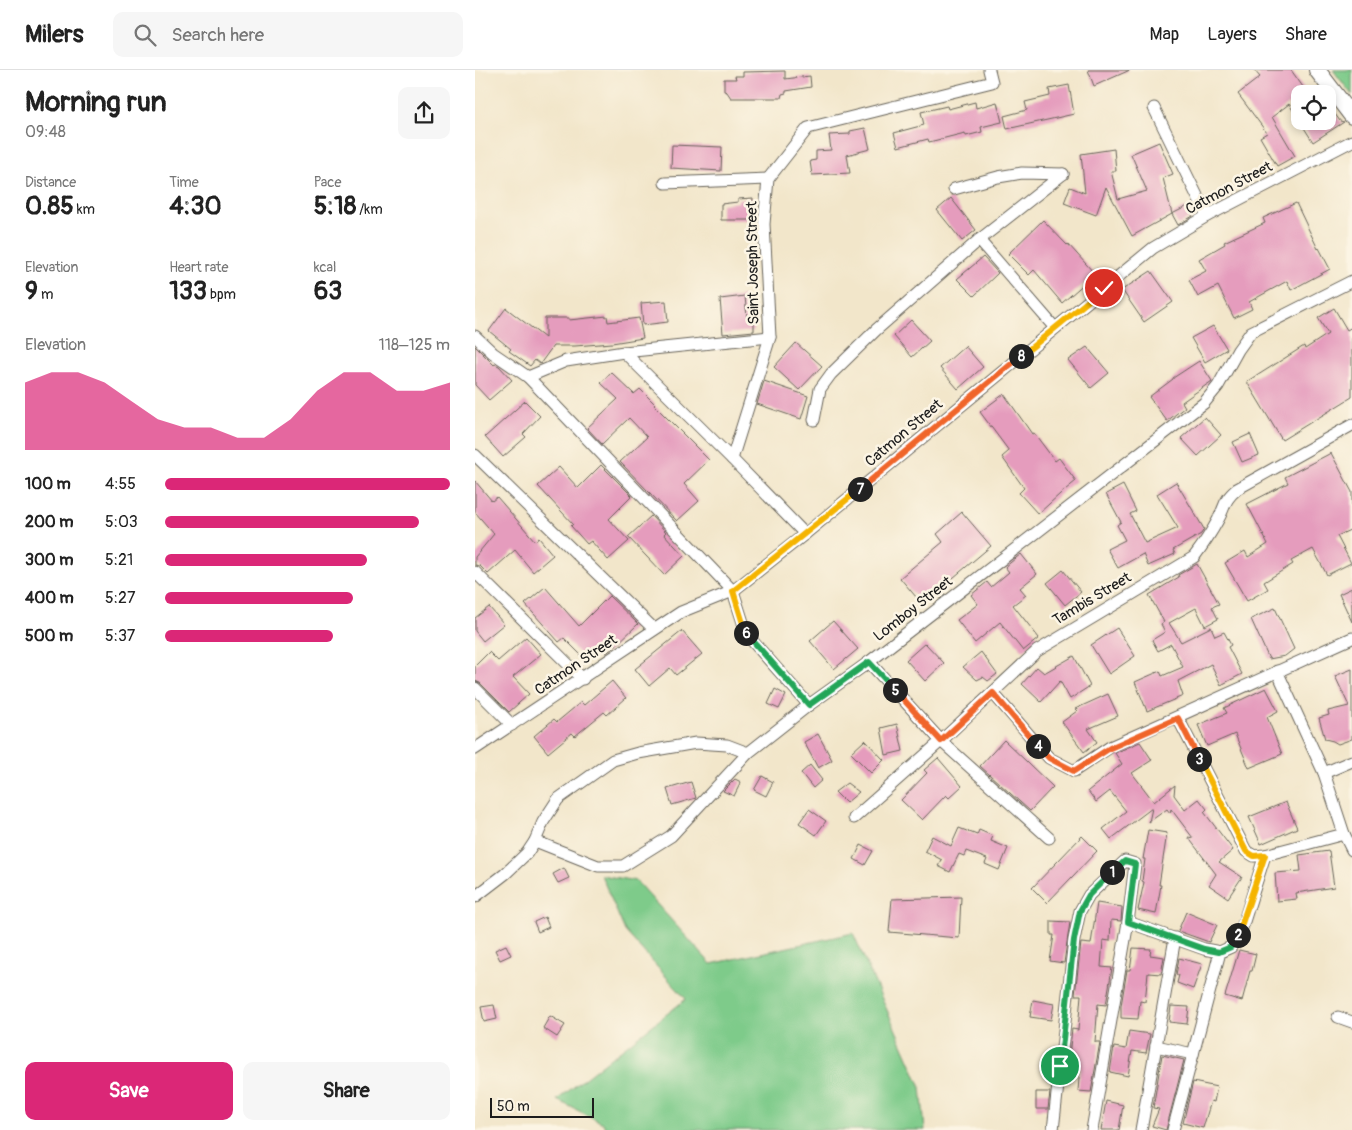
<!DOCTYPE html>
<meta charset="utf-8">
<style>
:root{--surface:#fff;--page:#f6f6f6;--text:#222;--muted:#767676;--line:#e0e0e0;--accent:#db2777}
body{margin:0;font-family:Pangolin,sans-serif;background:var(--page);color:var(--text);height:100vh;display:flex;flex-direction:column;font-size:19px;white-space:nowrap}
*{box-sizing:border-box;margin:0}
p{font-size:16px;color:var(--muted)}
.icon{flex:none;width:28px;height:28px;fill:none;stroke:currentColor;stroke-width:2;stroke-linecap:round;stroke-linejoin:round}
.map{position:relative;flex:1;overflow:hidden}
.sheet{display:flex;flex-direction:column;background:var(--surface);width:475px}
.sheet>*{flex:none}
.tools{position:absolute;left:816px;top:15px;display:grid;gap:10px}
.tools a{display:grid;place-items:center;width:45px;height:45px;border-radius:10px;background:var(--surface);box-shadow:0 2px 8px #0003;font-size:25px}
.scale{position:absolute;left:15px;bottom:12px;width:104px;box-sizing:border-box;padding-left:5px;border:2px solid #1c1c1c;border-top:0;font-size:14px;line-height:18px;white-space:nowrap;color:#1c1c1c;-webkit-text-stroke:4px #fcf5e5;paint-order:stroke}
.pin{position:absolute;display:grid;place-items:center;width:42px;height:42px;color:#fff;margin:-21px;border:2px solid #fff;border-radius:50%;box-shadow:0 1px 5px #0007}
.km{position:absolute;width:25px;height:25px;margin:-12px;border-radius:50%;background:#222;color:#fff;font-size:14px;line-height:25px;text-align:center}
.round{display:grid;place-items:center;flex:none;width:52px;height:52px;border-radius:10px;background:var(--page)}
.head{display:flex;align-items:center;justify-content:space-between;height:85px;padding:0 25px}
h1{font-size:28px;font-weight:800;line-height:38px}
.metrics{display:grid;grid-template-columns:repeat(3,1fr);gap:8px;height:85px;padding:5px 25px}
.metrics div{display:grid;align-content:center}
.metrics b{font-size:25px;font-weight:800}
.metrics small{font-size:14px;font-weight:400}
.metrics p{font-size:14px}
.chart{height:140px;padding:10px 25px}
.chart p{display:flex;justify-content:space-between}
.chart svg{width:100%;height:90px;margin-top:5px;fill:var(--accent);opacity:.7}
.action{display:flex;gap:10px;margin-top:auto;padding:10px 25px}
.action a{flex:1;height:58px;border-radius:10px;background:var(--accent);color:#fff;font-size:20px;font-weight:800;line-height:58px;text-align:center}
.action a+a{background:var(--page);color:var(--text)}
ul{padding:0 25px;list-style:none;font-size:16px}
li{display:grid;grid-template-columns:80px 60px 1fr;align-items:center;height:38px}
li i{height:12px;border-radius:6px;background:var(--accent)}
header{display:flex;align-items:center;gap:30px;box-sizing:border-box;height:70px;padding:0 25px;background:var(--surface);border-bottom:1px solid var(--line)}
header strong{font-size:24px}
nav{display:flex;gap:28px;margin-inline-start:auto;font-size:18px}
.search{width:350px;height:45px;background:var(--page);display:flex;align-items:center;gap:12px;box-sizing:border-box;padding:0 18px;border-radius:10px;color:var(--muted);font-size:19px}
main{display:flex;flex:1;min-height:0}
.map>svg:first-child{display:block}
.green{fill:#7ecb8a;stroke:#4d7453}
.building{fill:#e59cbd}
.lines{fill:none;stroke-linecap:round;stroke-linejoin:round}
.minor-casing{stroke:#676359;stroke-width:13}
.secondary-casing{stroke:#676359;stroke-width:18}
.minor{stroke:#fff;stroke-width:11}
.secondary{stroke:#fff;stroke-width:16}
.split-1-casing{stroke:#fff;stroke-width:10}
.split-2-casing{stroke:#fff;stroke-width:10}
.split-3-casing{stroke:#fff;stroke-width:10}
.split-4-casing{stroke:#fff;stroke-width:10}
.split-5-casing{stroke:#fff;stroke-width:10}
.split-6-casing{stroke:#fff;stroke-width:10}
.split-7-casing{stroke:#fff;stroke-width:10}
.split-8-casing{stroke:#fff;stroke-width:10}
.split-9-casing{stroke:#fff;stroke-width:10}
.split-1{stroke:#22a559;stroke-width:6}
.split-2{stroke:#22a559;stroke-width:6}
.split-3{stroke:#f5b400;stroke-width:6}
.split-4{stroke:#f0652b;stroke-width:6}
.split-5{stroke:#f0652b;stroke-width:6}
.split-6{stroke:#22a559;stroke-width:6}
.split-7{stroke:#f5b400;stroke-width:6}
.split-8{stroke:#f0652b;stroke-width:6}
.split-9{stroke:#f5b400;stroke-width:6}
.labels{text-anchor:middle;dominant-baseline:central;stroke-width:5;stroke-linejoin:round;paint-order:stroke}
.street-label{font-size:15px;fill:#1c1c1c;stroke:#fcf5e5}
</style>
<header>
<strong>Milers</strong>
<div class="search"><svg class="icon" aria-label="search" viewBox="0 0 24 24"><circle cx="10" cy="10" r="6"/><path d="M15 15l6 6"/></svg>Search here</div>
<nav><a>Map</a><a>Layers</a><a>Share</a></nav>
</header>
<main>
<section class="sheet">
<div class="head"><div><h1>Morning run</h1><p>09:48</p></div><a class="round"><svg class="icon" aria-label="share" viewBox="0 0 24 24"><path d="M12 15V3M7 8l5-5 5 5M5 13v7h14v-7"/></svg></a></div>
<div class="metrics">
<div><p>Distance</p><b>0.85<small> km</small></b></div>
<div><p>Time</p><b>4:30</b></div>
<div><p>Pace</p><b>5:18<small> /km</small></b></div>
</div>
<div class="metrics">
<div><p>Elevation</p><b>9<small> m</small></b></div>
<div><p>Heart rate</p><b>133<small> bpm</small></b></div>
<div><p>kcal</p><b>63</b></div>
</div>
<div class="chart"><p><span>Elevation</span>118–125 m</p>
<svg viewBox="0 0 160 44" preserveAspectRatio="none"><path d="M0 44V11L10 6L20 6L30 11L40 20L50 29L60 33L70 33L80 38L90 38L100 29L110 15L120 6L130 6L140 15L150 15L160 11V44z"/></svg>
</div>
<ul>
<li><b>100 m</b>4:55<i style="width:100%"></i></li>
<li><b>200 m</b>5:03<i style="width:89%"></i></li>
<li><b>300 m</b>5:21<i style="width:71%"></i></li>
<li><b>400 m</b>5:27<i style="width:66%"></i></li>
<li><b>500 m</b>5:37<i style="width:59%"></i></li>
</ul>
<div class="action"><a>Save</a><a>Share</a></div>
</section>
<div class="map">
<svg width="877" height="1060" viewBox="0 0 877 1060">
<rect width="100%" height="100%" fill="#fcf5e5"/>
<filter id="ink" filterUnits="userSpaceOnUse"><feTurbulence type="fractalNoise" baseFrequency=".02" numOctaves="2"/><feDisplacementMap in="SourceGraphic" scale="10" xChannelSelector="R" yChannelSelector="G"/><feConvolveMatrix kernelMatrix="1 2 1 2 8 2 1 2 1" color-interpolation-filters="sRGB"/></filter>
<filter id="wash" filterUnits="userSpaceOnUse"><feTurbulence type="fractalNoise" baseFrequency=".0096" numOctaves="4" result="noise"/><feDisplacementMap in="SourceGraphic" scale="20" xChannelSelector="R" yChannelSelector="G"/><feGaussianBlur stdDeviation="1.12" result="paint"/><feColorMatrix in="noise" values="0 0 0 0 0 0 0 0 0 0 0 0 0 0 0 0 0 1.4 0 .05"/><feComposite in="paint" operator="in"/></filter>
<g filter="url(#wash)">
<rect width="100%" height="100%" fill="#f2e6ca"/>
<g class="green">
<polygon points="858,0 877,0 877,25"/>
<polygon points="126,805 161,811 236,894 378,863 446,1017 450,1060 131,1060 128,1053 82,1030 211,929 150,861"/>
</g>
<g id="blocks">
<g class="building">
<polygon points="613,0 655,0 619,16"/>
<polygon points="779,0 816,0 833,24 825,24 825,51 852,51 852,33 865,51 869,52 838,72 814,34 797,47 820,86 802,96 785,67 792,63 763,24 785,7"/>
<polygon points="310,1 310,9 335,6 336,17 311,21 311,23 307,24 306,28 256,28 252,22 249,21 249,9 261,9 260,6 268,6 268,2"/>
<polygon points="594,15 599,44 532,59 529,46 552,40 550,32 575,26 574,19"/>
<polygon points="500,32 501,38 522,32 527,52 506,57 507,62 491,66 490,63 454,72 453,69 423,77 419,63 449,55 446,42 472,36 473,39"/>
<polygon points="390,58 395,79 372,85 375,103 337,105 335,91 341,90 341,81 356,80 354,65 375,64 375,61"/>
<polygon points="684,72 698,104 688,108 697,144 657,166 631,117 621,145 589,133 595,117 610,123 606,84 639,79 641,101 636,101 643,129 672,121 656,84"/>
<polygon points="197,75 247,77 246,101 196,98"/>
<polygon points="278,128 276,150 246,150 246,134 263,132 263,129"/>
<polygon points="476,128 501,160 487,171 462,140"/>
<polygon points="821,133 843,179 844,178 855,199 816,220 812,211 774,232 777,239 759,248 743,216 723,227 714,210 731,201 724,189 750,174 749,172 790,153 788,148"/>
<polygon points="713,136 718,146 703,155 697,144"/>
<polygon points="568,150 592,175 593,174 620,204 587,233 559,200 554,205 533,184"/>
<polygon points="508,187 523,203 499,226 482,209"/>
<polygon points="676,201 698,232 669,252 647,220"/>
<polygon points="270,226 272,248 279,248 279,261 248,264 245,229"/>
<polygon points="191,231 193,252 168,255 166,233"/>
<polygon points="31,238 70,268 70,248 94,248 94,250 132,246 133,252 164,248 168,268 137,273 100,276 78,276 65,294 60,290 55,296 34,281 36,279 14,261"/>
<polygon points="859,238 872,260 877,257 877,327 807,370 772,312 829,276 830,279 853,264 843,248"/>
<polygon points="436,250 455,271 437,287 419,266"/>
<polygon points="738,256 752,279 730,292 716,268"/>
<polygon points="321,273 347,296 324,320 299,297"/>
<polygon points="0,276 19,295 20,294 24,296 37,310 14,330 0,315"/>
<polygon points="490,276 508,297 483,319 465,298"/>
<polygon points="612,277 634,303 616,318 593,290"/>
<polygon points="724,291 737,311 707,332 710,337 692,351 674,327 698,309 698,308"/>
<polygon points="136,302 159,324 165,319 180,334 179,335 234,390 209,414 224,431 202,451 145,392 172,367 154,348 127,374 112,358 143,329 126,313"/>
<polygon points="289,311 333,326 326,349 282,334"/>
<polygon points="529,324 557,364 559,363 580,391 584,388 601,411 585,424 563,444 544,423 549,418 527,387 534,381 505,342"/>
<polygon points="50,331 65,346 48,364 51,367 28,387 10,367"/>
<polygon points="730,347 746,365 723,386 706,368"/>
<polygon points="775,364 784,385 767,392 758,372"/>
<polygon points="856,383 877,422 877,459 862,466 876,493 852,505 838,479 816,491 818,494 789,512 793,519 772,531 750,493 770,481 773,487 793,474 772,434 813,413 810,407"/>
<polygon points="126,395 157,426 134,449 154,471 133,490 116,471 112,474 96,456 98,454 63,416 84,397 103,418"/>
<polygon points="0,411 17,431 22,427 60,471 64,468 78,485 58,502 40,480 13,504 5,496 0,495 0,487 19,464 0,442"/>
<polygon points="701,412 729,459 726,464 698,480 700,484 673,496 668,484 643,498 632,479 650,470 642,455 646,452 631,424 648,415 661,441 655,444 670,473 703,458 682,424"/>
<polygon points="487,442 516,476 447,534 425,508 468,472 462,464"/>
<polygon points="176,446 191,462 189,464 209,486 189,505 153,467"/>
<polygon points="546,484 562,504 545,518 551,525 538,535 564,568 548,581 525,552 500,573 482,550 503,534 496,525 512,512 516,517 534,502 530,497"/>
<polygon points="722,494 744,534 737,537 743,549 730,556 721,538 694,553 706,572 736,557 740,566 749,562 756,575 753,577 767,604 746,615 736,594 703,611 708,626 672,641 660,612 685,601 687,606 708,597 696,574 683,581 677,570 690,562 686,554 689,552 674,525 704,507 703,505"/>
<polygon points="588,500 606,522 590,535 572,513"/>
<polygon points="70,517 104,556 134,526 163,554 137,579 131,583 124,576 111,590 89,568 84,572 50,534"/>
<polygon points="877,518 877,552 864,524"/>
<polygon points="14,537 29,554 8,571 0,561 0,548"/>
<polygon points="800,538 819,579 810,586 794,589 776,549"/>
<polygon points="358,551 383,579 359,599 335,571"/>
<polygon points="642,558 660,586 634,604 616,575"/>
<polygon points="207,561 227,584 201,605 195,598 174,616 160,599"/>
<polygon points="51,567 66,584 38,607 54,624 34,642 5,613 0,611 0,596 14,582 23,591"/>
<polygon points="450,573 469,593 450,611 431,590"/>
<polygon points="506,582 522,604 513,611 508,607 502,610 488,597"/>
<polygon points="599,586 615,616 595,629 585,611 566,632 547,614 562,597 569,603"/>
<polygon points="877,599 877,669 863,674 858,671 850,669 844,648 854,645 853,641 874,636 860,606"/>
<polygon points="137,611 151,628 132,645 129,642 100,666 97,663 73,683 59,666 79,649 82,652 106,632 109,635"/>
<polygon points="791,618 803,641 792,647 807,684 774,698 760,664 732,676 723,655 752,643 749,638"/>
<polygon points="300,619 311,625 304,639 293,634"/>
<polygon points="633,624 643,646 613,659 622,672 609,682 587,652 602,641 600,639"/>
<polygon points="422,654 428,681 411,685 406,658"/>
<polygon points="343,664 357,690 343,698 329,672"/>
<polygon points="390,670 409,690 396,703 376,683"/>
<polygon points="529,670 578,717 555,741 505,696"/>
<polygon points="665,672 677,690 657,703 679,732 700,715 699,725 710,740 724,729 732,739 729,742 758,780 744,792 767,807 753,828 734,815 741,804 713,767 718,768 696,739 695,743 692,739 674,752 677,738 636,769 628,759 651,741 635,721 621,732 613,721 647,694 640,683"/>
<polygon points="463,688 487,716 474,728 471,725 447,750 426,730 452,703 449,700"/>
<polygon points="335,695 347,710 338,718 326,703"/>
<polygon points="287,706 298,712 291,726 279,720"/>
<polygon points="260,709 266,712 259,726 248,721"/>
<polygon points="216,712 221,728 197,735 192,719"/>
<polygon points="372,713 384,722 371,733 360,722"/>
<polygon points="811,732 822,758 786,774 774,747"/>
<polygon points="334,739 351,751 341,765 324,753"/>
<polygon points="484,758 502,765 504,760 518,766 516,771 533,778 524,800 510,794 512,789 491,781 489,786 484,784 475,802 463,796 467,790 450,781 457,766 476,776"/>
<polygon points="673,760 692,763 684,815 686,815 681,844 663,840 669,812 667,811 670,789 668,789"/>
<polygon points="607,766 622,781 572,833 557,818"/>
<polygon points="386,775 398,781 390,795 379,789"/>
<polygon points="854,781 859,817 821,823 822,829 802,831 800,803 826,801 824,785"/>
<polygon points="89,798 94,808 83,813 78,804"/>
<polygon points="486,827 484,868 414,862 417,829"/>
<polygon points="622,833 647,837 646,851 636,850 635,871 628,870 626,897 637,898 631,935 623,934 620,972 625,972 616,1022 603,1021 605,996 593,995 597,959 603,960 606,925 600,925 606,873 616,874"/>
<polygon points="711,842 742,855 734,872 703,861"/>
<polygon points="70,847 74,857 63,862 59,852"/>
<polygon points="576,851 595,852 589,893 575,891 579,865 576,865"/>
<polygon points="31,875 36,885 25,890 20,880"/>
<polygon points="658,878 676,879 675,885 689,887 686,904 673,903 670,932 665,931 663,949 646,948 646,936 652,900 655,900 656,894"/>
<polygon points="764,880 781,884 777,901 775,901 767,931 750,926"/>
<polygon points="704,888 727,894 718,919 702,913 704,905 701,905"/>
<polygon points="558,930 579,934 576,950 555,947"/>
<polygon points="19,935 22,949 9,952 6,937"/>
<polygon points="696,936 714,937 712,954 694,952"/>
<polygon points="75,946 90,955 82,967 68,958"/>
<polygon points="654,961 675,964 671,983 657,981 653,1006 635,1002 639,977 651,979"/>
<polygon points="687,985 709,990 691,1060 677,1056 684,1039 678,1038"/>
<polygon points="718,1012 742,1017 739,1032 736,1031 728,1058 708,1053"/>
<polygon points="561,1022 575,1022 573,1039 561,1039"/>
<polygon points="631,1031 648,1035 644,1060 626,1060"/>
</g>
</g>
</g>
<g filter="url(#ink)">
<use href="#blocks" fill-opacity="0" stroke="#676359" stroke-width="1"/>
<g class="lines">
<g class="minor-casing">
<g id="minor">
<polyline points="679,38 732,146"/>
<polyline points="190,113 293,109"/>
<polyline points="479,119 523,107 547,103 588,104"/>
<polyline points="504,170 580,258"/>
<polyline points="0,266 18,283 53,307 258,521 272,565 334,635"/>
<polyline points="149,282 257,389 330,464"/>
<polyline points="53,307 91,291 149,282 295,267"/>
<polyline points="339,350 345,319 356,304 401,260 504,170 588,104"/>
<polyline points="0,385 179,559"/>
<polyline points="257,389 295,267 289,154 293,109 333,58 517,12 514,0"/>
<polyline points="0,502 108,609"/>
<polyline points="394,592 466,671 574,768"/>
<polyline points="802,601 849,703 869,764 877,780"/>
<polyline points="0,618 37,655"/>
<polyline points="518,623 574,688 599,701 635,677 877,568"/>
<polyline points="703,648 771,781 779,786 790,785 869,764"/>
<polyline points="0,679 206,542 258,521 330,464 678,178 732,146 877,71"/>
<polyline points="849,703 877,691"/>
<path d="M379 748 466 671 562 581 719 487C728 475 736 463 743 450 751 435 748 431 762 419L877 355"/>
<polyline points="60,771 123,796 148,796 196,766 273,683 334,635 394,592 729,333 743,316 763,280 776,262 877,211"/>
<polyline points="0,827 30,804 52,783 60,771 68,752 83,729 138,690 163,683 221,673 252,675 273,683"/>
<polyline points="653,852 729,879 745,882 756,877 766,861 790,785"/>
<polyline points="863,947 877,952"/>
<polyline points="681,976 700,868"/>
<polyline points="578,1060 599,870 605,841 614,825 650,791 660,794 653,852 617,1060"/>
<polyline points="666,1060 681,976 718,984"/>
<polyline points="698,1060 745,882"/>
</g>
</g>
<g class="secondary-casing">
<polyline id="secondary" points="842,0 877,46"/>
</g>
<use href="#minor" class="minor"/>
<use href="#secondary" class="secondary"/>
</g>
</g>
<g class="lines" filter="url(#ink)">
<g class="split-1-casing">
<polyline id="split-1" points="585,996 599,870 605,841 614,825 637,802"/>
</g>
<g class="split-2-casing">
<polyline id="split-2" points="637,802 650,791 660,794 653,852 729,879 744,882 756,877 763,865"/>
</g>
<g class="split-3-casing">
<polyline id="split-3" points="724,689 771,781 779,786 790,785 763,865"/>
</g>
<g class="split-4-casing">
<polyline id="split-4" points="563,676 574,688 599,701 635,678 703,648 724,689"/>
</g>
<g class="split-5-casing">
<polyline id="split-5" points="420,620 466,671 518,623 563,676"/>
</g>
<g class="split-6-casing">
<polyline id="split-6" points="271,563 334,635 394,592 420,620"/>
</g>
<g class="split-7-casing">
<polyline id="split-7" points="271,563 258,521 385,419"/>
</g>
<g class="split-8-casing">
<polyline id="split-8" points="385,419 546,286"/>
</g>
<g class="split-9-casing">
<polyline id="split-9" points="546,286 629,218"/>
</g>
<use href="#split-1" class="split-1"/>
<use href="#split-2" class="split-2"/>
<use href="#split-3" class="split-3"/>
<use href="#split-4" class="split-4"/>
<use href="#split-5" class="split-5"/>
<use href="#split-6" class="split-6"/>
<use href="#split-7" class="split-7"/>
<use href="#split-8" class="split-8"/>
<use href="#split-9" class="split-9"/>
</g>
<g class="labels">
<g class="street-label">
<text transform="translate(754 118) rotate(-28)">Catmon Street</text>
<text transform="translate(278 193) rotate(-91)">Saint Joseph Street</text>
<text transform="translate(429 363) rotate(-40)">Catmon Street</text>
<text transform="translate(617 529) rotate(-31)">Tambis Street</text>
<text transform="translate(438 539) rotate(-38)">Lomboy Street</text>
<text transform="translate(101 595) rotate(-34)">Catmon Street</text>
</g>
</g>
</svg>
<div class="tools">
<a><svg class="icon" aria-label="locate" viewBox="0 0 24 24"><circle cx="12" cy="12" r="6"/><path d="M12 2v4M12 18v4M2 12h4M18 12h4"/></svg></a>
</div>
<div class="scale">50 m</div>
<div class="pin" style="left:585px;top:996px;background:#1e9e55"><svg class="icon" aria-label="arrive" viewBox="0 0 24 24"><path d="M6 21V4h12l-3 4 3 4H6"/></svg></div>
<div class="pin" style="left:629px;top:218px;background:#d93025"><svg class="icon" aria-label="check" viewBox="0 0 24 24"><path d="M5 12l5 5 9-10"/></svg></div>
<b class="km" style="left:637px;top:802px">1</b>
<b class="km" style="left:763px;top:865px">2</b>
<b class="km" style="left:724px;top:689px">3</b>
<b class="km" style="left:563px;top:676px">4</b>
<b class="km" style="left:420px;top:620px">5</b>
<b class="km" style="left:271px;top:563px">6</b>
<b class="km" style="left:385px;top:419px">7</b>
<b class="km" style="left:546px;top:286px">8</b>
</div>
</main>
